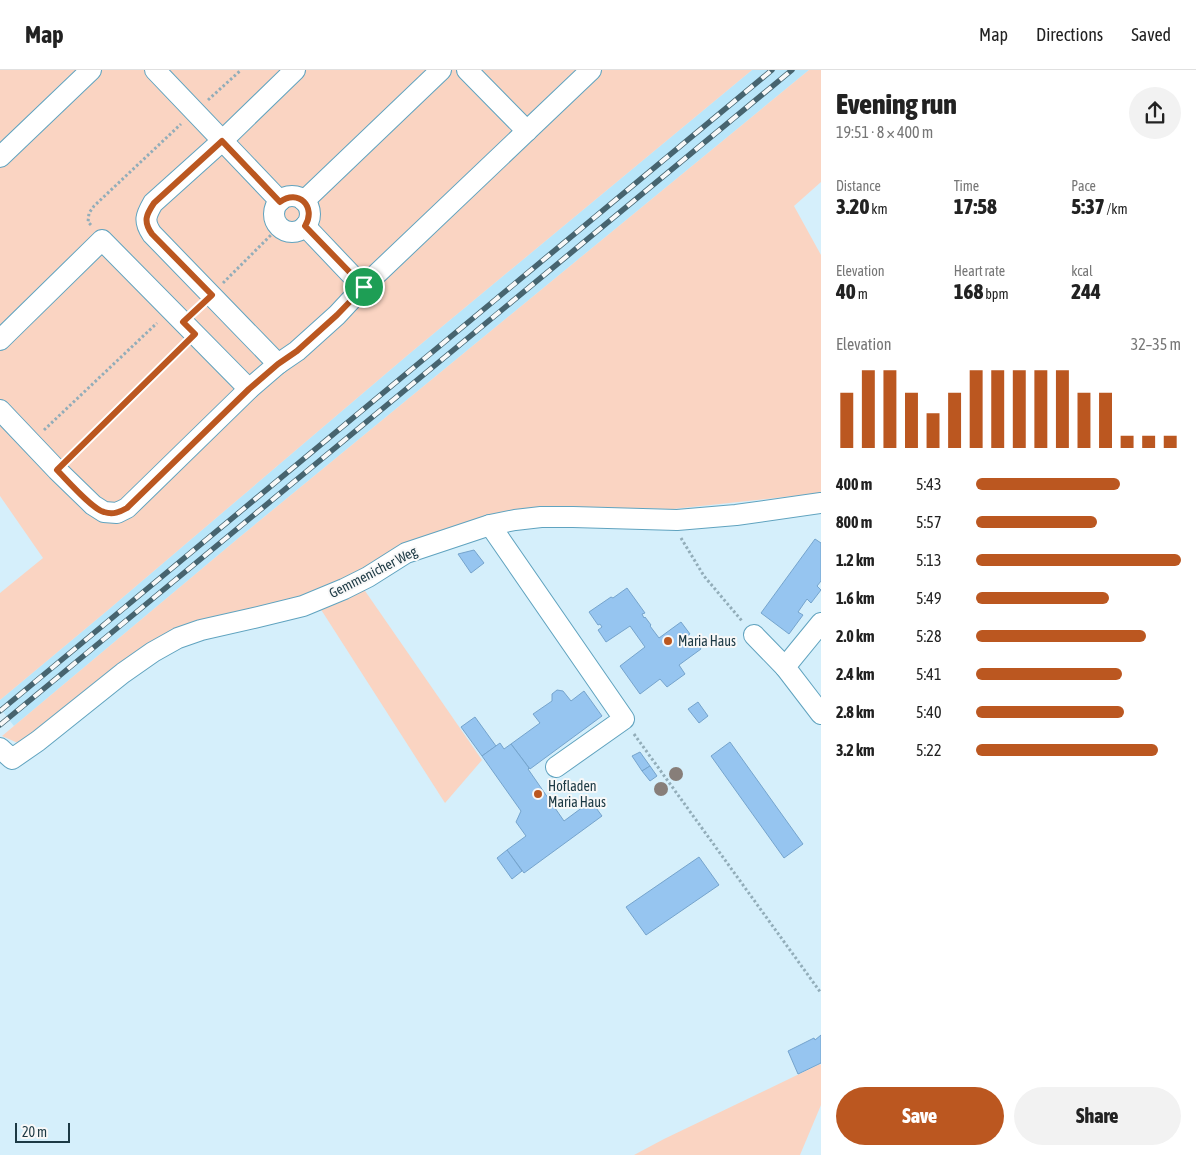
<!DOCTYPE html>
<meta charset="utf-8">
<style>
:root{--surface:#fff;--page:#f2f2f2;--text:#222;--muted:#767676;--line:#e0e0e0;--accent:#bb5720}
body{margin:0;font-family:"Asap Condensed",sans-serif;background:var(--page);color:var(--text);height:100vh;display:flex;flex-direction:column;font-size:19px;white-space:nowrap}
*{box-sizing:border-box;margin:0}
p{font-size:16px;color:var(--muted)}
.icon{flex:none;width:28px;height:28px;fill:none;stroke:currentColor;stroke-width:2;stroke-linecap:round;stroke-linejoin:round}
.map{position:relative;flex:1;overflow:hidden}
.sheet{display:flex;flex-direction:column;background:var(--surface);width:375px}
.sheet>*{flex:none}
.scale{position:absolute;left:15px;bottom:12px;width:55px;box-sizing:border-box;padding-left:5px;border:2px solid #1c3944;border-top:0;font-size:14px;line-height:18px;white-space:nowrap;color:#1c3944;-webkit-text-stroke:4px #f8f8f8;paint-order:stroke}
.pin{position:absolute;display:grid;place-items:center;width:42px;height:42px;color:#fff;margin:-21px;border:2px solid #fff;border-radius:50%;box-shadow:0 1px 5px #0007}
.round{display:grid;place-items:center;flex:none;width:52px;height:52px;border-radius:26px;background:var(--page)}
.summary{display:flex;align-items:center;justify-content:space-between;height:85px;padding:0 15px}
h1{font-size:28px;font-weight:800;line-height:38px}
.figures{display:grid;grid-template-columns:repeat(3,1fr);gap:8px;height:85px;padding:5px 15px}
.figures div{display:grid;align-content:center}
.figures b{font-size:21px;font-weight:800}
.figures small{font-size:14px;font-weight:400}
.figures p{font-size:14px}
.chart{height:140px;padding:10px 15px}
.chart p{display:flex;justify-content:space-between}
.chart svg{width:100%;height:90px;margin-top:5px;stroke:var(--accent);stroke-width:6}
.button{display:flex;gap:10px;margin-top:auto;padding:10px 15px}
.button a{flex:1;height:58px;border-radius:30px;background:var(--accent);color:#fff;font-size:20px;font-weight:800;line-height:58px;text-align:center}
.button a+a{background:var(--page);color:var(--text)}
ul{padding:0 15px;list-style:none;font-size:16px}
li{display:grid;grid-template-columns:80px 60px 1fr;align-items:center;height:38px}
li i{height:12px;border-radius:6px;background:var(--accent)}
header{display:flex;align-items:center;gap:30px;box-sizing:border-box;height:70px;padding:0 25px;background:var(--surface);border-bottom:1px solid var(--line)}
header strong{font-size:24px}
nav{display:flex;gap:28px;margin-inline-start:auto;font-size:18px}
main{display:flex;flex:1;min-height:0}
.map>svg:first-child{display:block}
.built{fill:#b9e6fa}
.green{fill:#fad4c2}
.building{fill:#96c5f0;stroke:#75a4cd}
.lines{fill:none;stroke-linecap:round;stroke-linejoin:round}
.minor-casing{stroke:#60a3bf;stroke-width:22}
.path{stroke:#92adb9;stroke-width:3;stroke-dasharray:2.5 2.5;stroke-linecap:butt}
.minor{stroke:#fff;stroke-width:20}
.rail-casing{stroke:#47646f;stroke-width:5.5}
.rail{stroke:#f8f8f8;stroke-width:4;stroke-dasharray:11;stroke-linecap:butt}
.tree{fill:#877e79}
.route-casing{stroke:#fff;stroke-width:10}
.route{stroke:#bb5720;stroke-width:6}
.poi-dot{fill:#bb5720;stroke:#f8f8f8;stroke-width:2}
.labels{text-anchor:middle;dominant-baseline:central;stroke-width:4;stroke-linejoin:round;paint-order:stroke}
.street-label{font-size:14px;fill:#1c3944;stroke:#f8f8f8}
.poi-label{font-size:14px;fill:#1c3944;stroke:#f8f8f8;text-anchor:start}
</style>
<header>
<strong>Map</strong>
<nav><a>Map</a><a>Directions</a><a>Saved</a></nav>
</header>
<main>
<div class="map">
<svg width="821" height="1085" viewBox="0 0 821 1085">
<rect width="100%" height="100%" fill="#d5effb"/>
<polygon class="built" points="752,0 809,0 241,466 14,656 0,638 0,630 108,540 409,284"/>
<g class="green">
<polygon points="0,0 752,0 409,284 108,540 0,630 0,523 43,488 0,426"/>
<polygon points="809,0 821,0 821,112 794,136 821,185 821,423 673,439 575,437 515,440 497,445 364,501 288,531 187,556 20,674 2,666 241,466"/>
<polygon points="363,518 482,690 445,733 320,538"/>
<polygon points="820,994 821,995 821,1035 800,1085 634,1085 664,1069"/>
</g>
<g class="building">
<polygon points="815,469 821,473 821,511 817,516 821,520 811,533 807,529 798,542 803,545 789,564 761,543"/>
<polygon points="474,480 484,493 471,503 458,484"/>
<polygon points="627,518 645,543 642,544 644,548 645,547 651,555 650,556 659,568 681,552 690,564 687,566 689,569 692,567 701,579 679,595 685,604 667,617 660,609 640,624 620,596 645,577 630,556 606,572 598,560 602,557 600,554 598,555 589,542 611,527 613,528"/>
<polygon points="557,620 563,621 571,631 584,621 602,646 530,699 511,674 540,653 533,644 552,631 552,624"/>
<polygon points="698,632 708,646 699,653 688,639"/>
<polygon points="475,647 496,676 482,686 461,657"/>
<polygon points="730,672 803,774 784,788 711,686"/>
<polygon points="500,673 504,679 511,674 529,698 528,699 564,751 591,731 602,746 524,803 507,780 526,766 516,752 521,741 482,686"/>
<polygon points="640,682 650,696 642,701 632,686"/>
<polygon points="650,696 657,706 650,711 642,701"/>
<polygon points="507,780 522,801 512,809 497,788"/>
<polygon points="699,787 719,815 646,865 626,837"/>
<polygon points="821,965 821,993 798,1004 788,981 814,968 815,970"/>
</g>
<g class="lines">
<g class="minor-casing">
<g id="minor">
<polyline points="155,0 280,131"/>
<polyline points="467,0 527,61"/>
<polyline points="0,87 91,0"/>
<circle cx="292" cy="144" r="18"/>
<polyline points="304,131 441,0"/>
<polyline points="305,156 363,217"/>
<polyline points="0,270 102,170 249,319"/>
<path d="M278 294 152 164C143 151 146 145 153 133L222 71 295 0"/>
<polyline points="0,340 57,400 93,435 104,442 117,443 127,438 249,319 278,294 297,281 337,245 363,217 591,0"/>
<polyline points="490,455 624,649 556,697"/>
<polyline points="821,553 785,597 821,644"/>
<polyline points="754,565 785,597"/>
<polyline points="0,678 12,689 38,671 123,603 153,582 178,568 201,560 254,548 303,536 344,519 368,507 406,483 490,455 515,450 541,447 573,447 677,450 736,445 821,433"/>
</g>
</g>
<g class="path">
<polyline points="208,30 241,0"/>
<polyline points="91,155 88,152 89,143 94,136 181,54"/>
<polyline points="223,213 279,157"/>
<polyline points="44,360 157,253"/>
<polyline points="70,387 183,276"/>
<polyline points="681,468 704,506 742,551"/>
<polyline points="634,664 821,923"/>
</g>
<use href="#minor" class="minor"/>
<g class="rail-casing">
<g id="rail">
<polyline points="0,641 772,0"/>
<polyline points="0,655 792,0"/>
</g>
</g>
<use href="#rail" class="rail"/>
</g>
<g class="tree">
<circle cx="676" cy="704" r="7"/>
<circle cx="661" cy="719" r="7"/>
</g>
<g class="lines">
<g class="route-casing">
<path id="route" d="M222 71 280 132C298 118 317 137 305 156L364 217 337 245 297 281 278 294 249 319 127 438C120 442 113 445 104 442 92 439 67 410 57 400L195 264 183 252 212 225 152 164C143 151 146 145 154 133Z"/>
</g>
<use href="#route" class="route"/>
</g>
<g class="poi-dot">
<circle cx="668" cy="571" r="5"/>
<circle cx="538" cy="724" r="5"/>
</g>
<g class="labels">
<g class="street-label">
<text transform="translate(373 502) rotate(-27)">Gemmenicher Weg</text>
</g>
<g class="poi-label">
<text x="678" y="571">Maria Haus</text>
<text x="548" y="716">Hofladen<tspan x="548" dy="16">Maria Haus</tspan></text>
</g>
</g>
</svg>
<div class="scale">20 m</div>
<div class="pin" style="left:364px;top:217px;background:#1e9e55"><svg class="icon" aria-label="arrive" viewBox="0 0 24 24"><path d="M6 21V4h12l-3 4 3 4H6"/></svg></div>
</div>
<section class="sheet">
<div class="summary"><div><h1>Evening run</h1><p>19:51 · 8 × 400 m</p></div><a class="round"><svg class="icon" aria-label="share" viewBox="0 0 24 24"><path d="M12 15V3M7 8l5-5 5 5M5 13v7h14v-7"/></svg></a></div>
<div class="figures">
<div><p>Distance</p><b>3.20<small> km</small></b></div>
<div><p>Time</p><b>17:58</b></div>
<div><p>Pace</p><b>5:37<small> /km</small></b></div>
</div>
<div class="figures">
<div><p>Elevation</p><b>40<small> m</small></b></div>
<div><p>Heart rate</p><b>168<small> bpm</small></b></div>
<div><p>kcal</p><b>244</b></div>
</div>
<div class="chart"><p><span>Elevation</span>32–35 m</p>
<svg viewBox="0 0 160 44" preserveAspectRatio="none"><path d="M5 44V17M15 44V6M25 44V6M35 44V17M45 44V27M55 44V17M65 44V6M75 44V6M85 44V6M95 44V6M105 44V6M115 44V17M125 44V17M135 44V38M145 44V38M155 44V38"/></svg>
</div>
<ul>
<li><b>400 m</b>5:43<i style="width:70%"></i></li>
<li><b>800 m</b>5:57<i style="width:59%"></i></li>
<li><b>1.2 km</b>5:13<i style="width:100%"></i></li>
<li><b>1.6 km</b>5:49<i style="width:65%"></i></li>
<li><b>2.0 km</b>5:28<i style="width:83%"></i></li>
<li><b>2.4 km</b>5:41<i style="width:71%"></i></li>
<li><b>2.8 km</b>5:40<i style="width:72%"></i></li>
<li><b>3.2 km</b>5:22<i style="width:89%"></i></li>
</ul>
<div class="button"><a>Save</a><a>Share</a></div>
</section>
</main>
